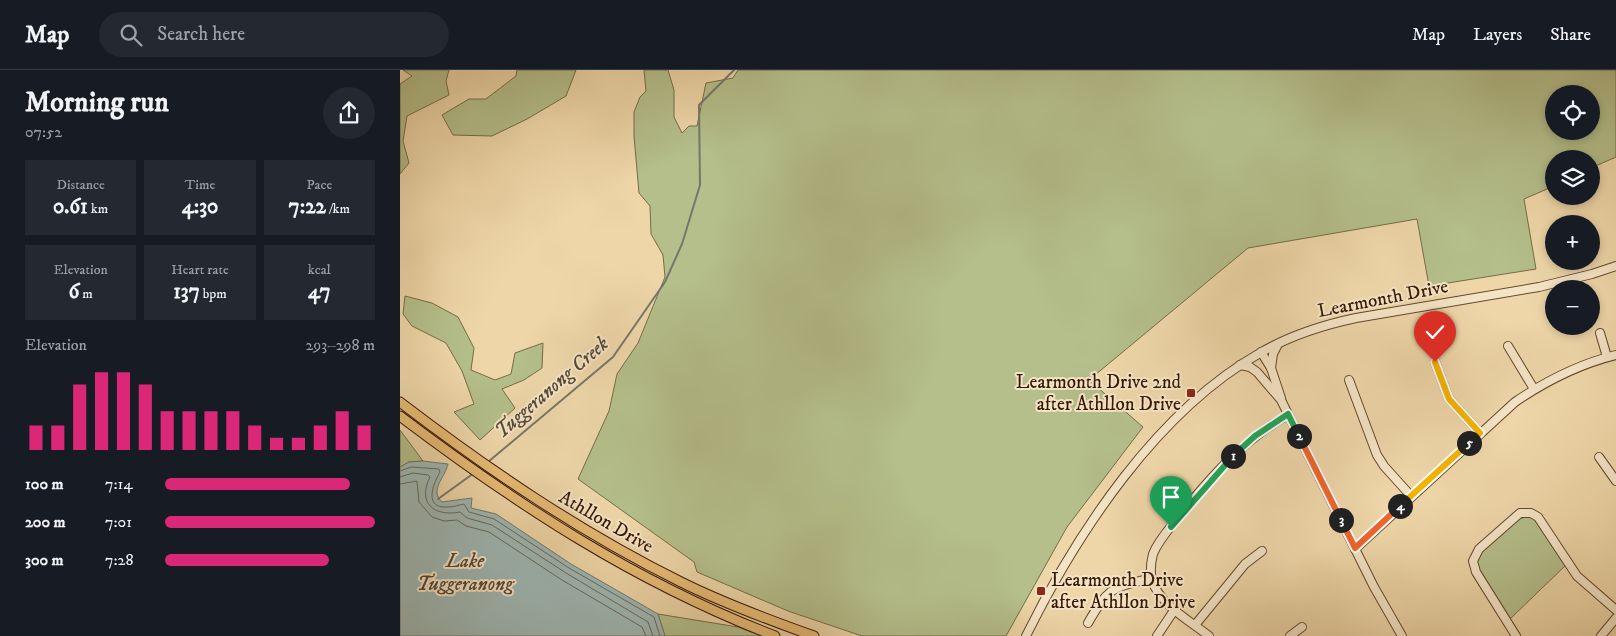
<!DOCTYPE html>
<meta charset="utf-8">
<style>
:root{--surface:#171b24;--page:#242831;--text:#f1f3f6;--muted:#9ea1a6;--line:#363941;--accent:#db2777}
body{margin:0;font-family:"IM FELL DW Pica",serif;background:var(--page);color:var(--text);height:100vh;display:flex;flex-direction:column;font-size:19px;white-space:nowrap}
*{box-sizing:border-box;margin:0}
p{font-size:16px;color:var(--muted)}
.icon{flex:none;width:28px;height:28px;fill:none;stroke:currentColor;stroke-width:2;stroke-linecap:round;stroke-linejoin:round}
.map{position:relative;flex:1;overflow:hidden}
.side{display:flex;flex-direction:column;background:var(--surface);width:400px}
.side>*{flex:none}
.fabs{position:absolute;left:1145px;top:15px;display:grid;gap:10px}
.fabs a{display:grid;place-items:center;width:55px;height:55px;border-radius:50%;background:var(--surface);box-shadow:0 2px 8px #0003;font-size:25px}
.pin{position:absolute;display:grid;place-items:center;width:42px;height:42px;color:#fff;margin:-51px -21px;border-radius:50% 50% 50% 0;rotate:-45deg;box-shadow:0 0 5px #0007}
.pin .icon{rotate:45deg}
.km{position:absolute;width:25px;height:25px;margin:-12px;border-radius:50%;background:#222;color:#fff;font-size:14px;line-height:25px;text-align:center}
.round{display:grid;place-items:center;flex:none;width:52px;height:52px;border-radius:26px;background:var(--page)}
.headline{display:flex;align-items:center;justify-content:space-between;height:85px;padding:0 25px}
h1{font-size:28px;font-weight:800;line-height:38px}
.stats{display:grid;grid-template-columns:repeat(3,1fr);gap:8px;height:85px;padding:5px 25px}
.stats div{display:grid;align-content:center;border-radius:0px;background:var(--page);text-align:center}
.stats b{font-size:21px;font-weight:800}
.stats small{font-size:14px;font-weight:400}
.stats p{font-size:14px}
.chart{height:140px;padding:10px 25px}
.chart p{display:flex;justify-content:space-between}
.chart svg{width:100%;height:90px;margin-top:5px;stroke:var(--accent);stroke-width:6}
ul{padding:0 25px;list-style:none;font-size:16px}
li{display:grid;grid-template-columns:80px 60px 1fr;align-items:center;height:38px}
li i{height:12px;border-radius:6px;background:var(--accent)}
header{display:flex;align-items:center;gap:30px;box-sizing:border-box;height:70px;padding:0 25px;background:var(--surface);border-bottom:1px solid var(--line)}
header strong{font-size:24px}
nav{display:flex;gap:28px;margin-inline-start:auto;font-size:18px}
.search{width:350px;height:45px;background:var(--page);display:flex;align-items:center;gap:12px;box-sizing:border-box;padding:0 18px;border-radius:28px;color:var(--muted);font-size:19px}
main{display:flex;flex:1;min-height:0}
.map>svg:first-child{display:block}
.green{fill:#b4bf8b;stroke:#756c46;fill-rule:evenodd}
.water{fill:#9eb7b3;stroke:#74776c}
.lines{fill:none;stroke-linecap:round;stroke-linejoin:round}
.shore{stroke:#6a685a;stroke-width:1}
.stream{stroke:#74776c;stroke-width:2}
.minor-casing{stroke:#64482c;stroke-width:10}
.major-casing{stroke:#361802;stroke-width:11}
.minor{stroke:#f4e4c6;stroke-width:8}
.major{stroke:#e7bb74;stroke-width:9}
.split-1-casing{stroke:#fff;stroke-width:10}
.split-2-casing{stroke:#fff;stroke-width:10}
.split-3-casing{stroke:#fff;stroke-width:10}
.split-4-casing{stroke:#fff;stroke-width:10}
.split-5-casing{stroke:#fff;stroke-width:10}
.split-6-casing{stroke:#fff;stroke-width:10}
.split-1{stroke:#22a559;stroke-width:6}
.split-2{stroke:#22a559;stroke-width:6}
.split-3{stroke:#f0652b;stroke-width:6}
.split-4{stroke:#f0652b;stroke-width:6}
.split-5{stroke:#f5b400;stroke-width:6}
.split-6{stroke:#f5b400;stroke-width:6}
.poi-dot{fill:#8f2418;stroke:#f4e4c6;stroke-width:2}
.labels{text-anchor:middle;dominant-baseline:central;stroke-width:4;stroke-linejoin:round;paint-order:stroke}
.street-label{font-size:19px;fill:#361802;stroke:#f4e4c6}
.poi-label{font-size:19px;fill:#361802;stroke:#f4e4c6;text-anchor:end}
.water-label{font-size:20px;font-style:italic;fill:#554837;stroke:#f4e4c6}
</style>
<header>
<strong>Map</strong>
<div class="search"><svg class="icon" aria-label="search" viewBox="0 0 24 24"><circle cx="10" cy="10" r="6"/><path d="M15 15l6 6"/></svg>Search here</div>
<nav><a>Map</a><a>Layers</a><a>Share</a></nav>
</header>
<main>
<section class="side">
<div class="headline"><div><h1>Morning run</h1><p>07:52</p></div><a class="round"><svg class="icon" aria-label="share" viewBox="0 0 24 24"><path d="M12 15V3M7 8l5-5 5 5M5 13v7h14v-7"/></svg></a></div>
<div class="stats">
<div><p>Distance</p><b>0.61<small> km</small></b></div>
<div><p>Time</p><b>4:30</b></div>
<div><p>Pace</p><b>7:22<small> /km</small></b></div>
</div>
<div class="stats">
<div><p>Elevation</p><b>6<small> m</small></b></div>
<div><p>Heart rate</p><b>137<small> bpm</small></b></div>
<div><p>kcal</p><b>47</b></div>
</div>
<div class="chart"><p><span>Elevation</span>293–298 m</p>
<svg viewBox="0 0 160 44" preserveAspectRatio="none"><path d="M5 44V32M15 44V32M25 44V12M35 44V6M45 44V6M55 44V12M65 44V25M75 44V25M85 44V25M95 44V25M105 44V32M115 44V38M125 44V38M135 44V32M145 44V25M155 44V32"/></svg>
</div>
<ul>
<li><b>100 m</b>7:14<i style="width:88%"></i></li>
<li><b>200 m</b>7:01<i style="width:100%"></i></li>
<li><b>300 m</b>7:28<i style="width:78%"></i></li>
</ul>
</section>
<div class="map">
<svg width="1216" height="566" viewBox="0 0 1216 566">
<rect width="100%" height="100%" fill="#eed6a8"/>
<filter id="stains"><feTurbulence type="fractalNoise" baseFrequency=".004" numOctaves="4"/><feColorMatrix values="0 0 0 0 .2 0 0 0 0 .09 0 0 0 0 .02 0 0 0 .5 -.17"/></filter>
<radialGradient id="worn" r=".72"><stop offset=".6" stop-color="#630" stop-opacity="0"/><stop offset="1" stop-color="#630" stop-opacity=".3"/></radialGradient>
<g class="green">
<polygon points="3,0 49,0 46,11 49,25 7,46 3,71 9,93 0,104 0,14 12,6"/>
<polygon points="117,0 176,0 166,26 127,49 92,66 53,65 42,45 69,29 86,29 116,6"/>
<path d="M244 0H268L274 20V47L282 63 289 56H297L306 13 333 8 338 0H1216V87L1191 98V89H1154V116L1124 129 1136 199 1029 216 1017 149 848 178 689 310 743 357 667 457 606 566H462L388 541 297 502 294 492 178 409 209 341 217 304 238 273 265 207 263 185 251 164 250 136 239 123 234 66V42L240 27 246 21ZM1154 24H1191V61H1154Z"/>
<polygon points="5,226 32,233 58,247 74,278 71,300 95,310 111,304 115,283 143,273 142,298 124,310 102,319 115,338 80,370 54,342 74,334 62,301 46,273 12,256 3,244"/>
<polygon points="0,360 23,391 9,392 0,397"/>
<polygon points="1131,446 1137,450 1166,495 1109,550 1076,494 1078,486 1114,450"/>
<polygon points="258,544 338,557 362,566 265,566"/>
</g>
<path class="water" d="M23 391 48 394C45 408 29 420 42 432L72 428 71 438 96 444 171 494 258 544 265 566H0V397L9 392Z"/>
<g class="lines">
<g class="shore">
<path d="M0 401 11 397 39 399 40 402C33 414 23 439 48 437 54 437 59 435 64 434L69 442 94 449 169 498 254 547 260 566"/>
<path d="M0 407 13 403 28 405 30 407C17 433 34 447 60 442L67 448 92 455 166 503 248 552 253 566"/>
<polyline points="0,414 17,411 19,432 32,447 44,451 57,450 66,456 89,462 162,510 242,557 246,566"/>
</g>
<g class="stream">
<polyline points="88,392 213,287 265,212 282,174 300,115 299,35 334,0"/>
<polyline points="38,429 74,403"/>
</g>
<g class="minor-casing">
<g id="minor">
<polyline points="1200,263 1207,287"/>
<polyline points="1108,276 1134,319"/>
<polyline points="861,282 871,298 881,328"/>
<polyline points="1035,292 1049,329 1080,363"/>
<polyline points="840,295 850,297 857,302 881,330 974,517 1002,566"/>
<polyline points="871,298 873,284 878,274"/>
<polyline points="949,310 977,385 984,396 1011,426"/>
<polyline points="1199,387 1216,411"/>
<path d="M955 479 1115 332C1146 311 1179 294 1216 285"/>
<path d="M688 553C709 516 712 518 752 508"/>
<polyline points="795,555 845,494 862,481"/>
<path d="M626 566C677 463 757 341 860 283 889 266 923 255 956 248L1139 217 1192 204 1216 196"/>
<polyline points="757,566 775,539"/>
<path d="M809 566C790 551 759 534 752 510 750 502 751 492 753 484 758 471 769 459 777 449 809 409 843 370 888 345"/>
<polyline points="890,566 902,557"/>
<polyline points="1116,566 1076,502 1073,491 1079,479 1120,443 1131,443 1138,447 1177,506 1216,540"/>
<polyline points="1201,566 1216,548"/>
</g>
</g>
<g class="major-casing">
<g id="major">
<path d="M0 332C89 400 180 462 281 512 323 533 369 550 414 566"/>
<path d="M0 346C119 436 235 512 375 566"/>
</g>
</g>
<use href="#minor" class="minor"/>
<use href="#major" class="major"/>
</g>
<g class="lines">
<g class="split-1-casing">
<polyline id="split-1" points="771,457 833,386"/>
</g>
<g class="split-2-casing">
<polyline id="split-2" points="833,386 855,366 888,344 899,366"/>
</g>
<g class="split-3-casing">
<polyline id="split-3" points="899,366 941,450"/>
</g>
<g class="split-4-casing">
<polyline id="split-4" points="941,450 955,478 1000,436"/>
</g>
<g class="split-5-casing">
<polyline id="split-5" points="1000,436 1069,373"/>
</g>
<g class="split-6-casing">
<polyline id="split-6" points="1035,292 1049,329 1080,363 1069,373"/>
</g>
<use href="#split-1" class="split-1"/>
<use href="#split-2" class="split-2"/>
<use href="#split-3" class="split-3"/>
<use href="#split-4" class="split-4"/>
<use href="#split-5" class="split-5"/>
<use href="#split-6" class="split-6"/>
</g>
<g class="poi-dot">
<rect x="786" y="318" width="10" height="10" rx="2.5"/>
<rect x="636" y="516" width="10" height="10" rx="2.5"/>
</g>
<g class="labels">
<g class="street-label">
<text transform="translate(983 229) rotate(-11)">Learmonth Drive</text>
<text transform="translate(206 452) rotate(30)">Athllon Drive</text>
</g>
<g class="poi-label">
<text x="781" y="312">Learmonth Drive 2nd<tspan x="781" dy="22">after Athllon Drive</tspan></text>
<text x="651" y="510" text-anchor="start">Learmonth Drive<tspan x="651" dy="22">after Athllon Drive</tspan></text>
</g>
<g class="water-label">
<text transform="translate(152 318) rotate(-41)">Tuggeranong Creek</text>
<text x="65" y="491">Lake<tspan x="65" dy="23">Tuggeranong</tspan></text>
</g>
</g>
<rect width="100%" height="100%" filter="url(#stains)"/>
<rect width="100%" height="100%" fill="url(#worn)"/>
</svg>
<div class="fabs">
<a><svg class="icon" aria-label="locate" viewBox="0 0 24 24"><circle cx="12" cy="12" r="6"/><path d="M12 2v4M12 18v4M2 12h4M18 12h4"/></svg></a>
<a><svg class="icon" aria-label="layers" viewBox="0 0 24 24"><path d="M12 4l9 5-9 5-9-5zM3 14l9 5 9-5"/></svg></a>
<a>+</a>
<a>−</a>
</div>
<div class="pin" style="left:771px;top:457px;background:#1e9e55"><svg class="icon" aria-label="arrive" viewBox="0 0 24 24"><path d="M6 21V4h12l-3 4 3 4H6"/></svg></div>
<div class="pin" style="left:1035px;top:292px;background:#d93025"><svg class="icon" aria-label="check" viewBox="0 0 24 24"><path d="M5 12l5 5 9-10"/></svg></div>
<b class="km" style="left:833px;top:386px">1</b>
<b class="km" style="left:899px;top:366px">2</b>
<b class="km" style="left:941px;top:450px">3</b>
<b class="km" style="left:1000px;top:436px">4</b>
<b class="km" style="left:1069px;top:373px">5</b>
</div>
</main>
